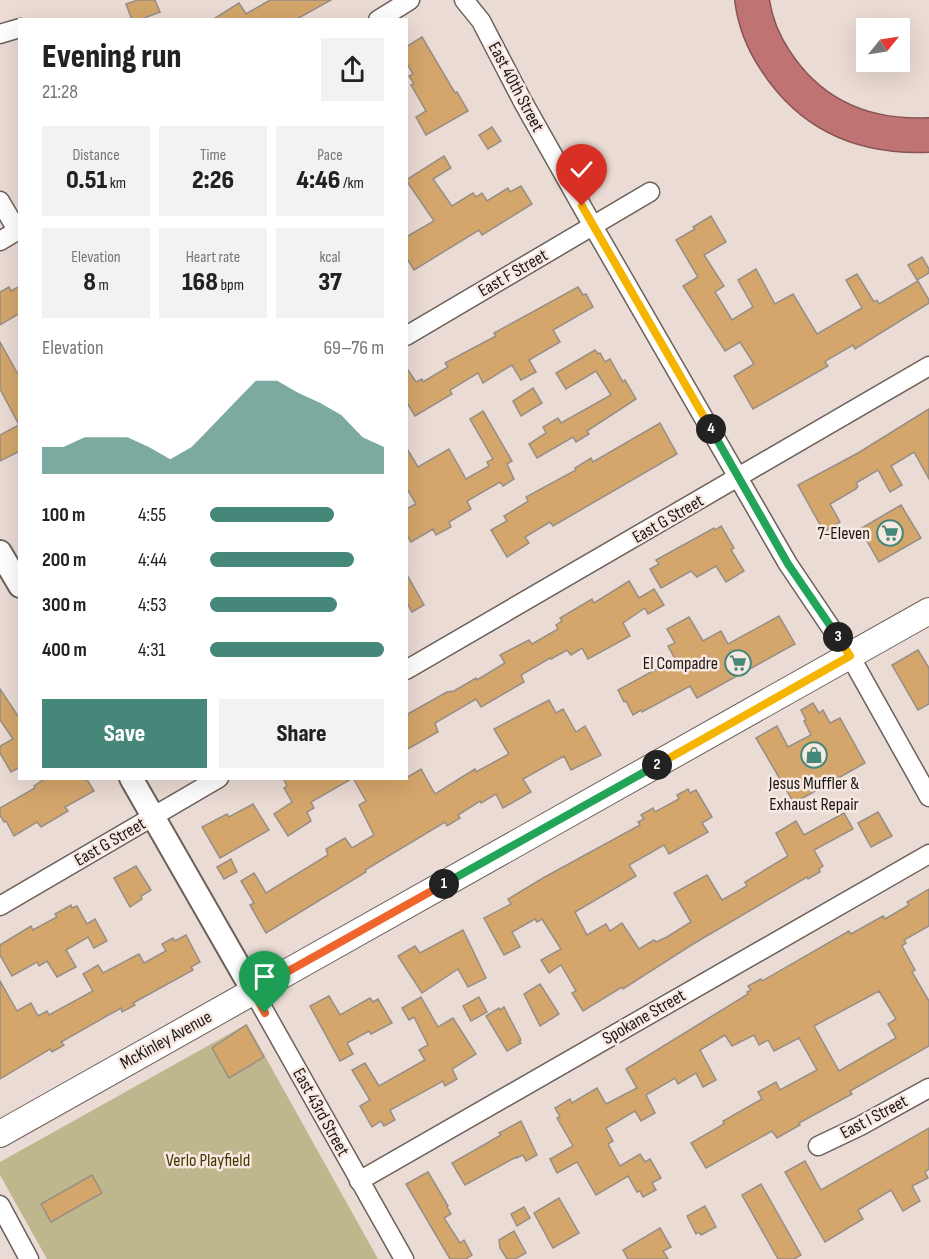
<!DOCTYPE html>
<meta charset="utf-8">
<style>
:root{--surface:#fff;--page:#f2f2f2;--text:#222;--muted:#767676;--accent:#458778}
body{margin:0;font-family:"Sofia Sans Condensed",sans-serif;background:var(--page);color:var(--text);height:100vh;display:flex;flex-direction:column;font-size:22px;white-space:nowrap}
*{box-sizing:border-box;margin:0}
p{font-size:20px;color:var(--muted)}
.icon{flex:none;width:33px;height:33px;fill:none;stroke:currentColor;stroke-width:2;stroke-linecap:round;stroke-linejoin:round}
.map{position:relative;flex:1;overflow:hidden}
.side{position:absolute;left:18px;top:18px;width:390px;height:762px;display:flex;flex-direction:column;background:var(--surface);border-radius:0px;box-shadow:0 6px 24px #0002}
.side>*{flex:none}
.needle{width:39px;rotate:60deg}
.fabs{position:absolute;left:856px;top:18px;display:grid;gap:12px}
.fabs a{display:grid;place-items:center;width:54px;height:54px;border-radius:0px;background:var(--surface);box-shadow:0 6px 24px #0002;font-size:30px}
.pin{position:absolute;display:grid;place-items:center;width:51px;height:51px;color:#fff;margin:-62px -26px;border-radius:50% 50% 50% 0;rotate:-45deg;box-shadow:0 0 6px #0007}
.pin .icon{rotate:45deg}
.km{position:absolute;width:30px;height:30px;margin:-15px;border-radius:50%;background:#222;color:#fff;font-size:16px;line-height:30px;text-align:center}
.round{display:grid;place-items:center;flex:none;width:63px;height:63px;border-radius:0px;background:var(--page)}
.headline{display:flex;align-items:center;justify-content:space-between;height:102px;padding:0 24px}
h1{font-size:33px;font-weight:800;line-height:45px}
.stats{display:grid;grid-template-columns:repeat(3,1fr);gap:9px;height:102px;padding:6px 24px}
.stats div{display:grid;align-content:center;border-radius:0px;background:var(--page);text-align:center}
.stats b{font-size:26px;font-weight:800}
.stats small{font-size:16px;font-weight:400}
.stats p{font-size:16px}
.chart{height:168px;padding:12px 24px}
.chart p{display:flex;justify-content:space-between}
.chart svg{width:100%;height:108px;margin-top:6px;fill:var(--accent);opacity:.7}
.button{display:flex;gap:12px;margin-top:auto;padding:12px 24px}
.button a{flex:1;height:69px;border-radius:0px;background:var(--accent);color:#fff;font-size:24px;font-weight:800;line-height:69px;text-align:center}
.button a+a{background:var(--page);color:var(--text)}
ul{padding:0 24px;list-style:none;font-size:20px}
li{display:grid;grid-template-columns:96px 72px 1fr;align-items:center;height:45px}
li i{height:15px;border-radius:8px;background:var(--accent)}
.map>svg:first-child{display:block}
.green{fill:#beb68d}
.building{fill:#d4a66c;stroke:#978e84;stroke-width:1.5;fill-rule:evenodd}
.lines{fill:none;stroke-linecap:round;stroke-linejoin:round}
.minor-casing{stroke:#6c605a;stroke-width:21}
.tertiary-casing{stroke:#6c605a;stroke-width:26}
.secondary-casing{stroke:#6c605a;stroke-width:28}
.motorway-casing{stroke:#875453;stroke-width:36}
.minor{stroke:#fff;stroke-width:18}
.tertiary{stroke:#fff;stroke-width:22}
.secondary{stroke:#fff;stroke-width:26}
.motorway{stroke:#bf7373;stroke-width:33}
.split-1-casing{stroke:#fff;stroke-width:12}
.split-2-casing{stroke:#fff;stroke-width:12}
.split-3-casing{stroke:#fff;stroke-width:12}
.split-4-casing{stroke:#fff;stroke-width:12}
.split-5-casing{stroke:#fff;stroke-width:12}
.split-1{stroke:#f0652b;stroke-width:8}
.split-2{stroke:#22a559;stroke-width:8}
.split-3{stroke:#f5b400;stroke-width:8}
.split-4{stroke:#22a559;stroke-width:8}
.split-5{stroke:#f5b400;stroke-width:8}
.labels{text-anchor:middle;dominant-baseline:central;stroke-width:5;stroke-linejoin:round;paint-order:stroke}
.street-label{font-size:18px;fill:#1e1917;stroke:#f7e8e1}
.poi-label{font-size:18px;fill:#1e1917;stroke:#f7e8e1;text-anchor:end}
.park-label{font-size:18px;fill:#443900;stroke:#f7e8e1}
</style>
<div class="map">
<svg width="929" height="1259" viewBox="0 0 929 1259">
<rect width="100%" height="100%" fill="#eadbd4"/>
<polygon class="green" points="247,1024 378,1259 47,1259 0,1175 0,1162"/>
<g class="building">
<polygon points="138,0 155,0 160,12 139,20 132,20 126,4"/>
<polygon points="270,0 331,0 295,20 212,20 239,3 246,14"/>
<polygon points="422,37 455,93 457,92 468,111 426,135 416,117 426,111 411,85 414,84 409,76 413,74 406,62 406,47"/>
<polygon points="492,127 501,141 488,149 479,135"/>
<polygon points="444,156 451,168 433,179 452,206 473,193 476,197 482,193 487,201 508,188 510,192 521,186 532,204 482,235 479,230 414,270 406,257 406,237 434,221 406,180"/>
<polygon points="711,216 726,242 704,255 724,286 715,292 732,320 753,307 738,280 756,269 775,304 793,294 817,334 862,308 846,280 857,274 874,302 877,300 879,304 918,281 929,300 929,303 855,349 853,345 827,360 825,362 828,366 753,409 734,376 754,364 740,342 725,351 683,286 698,277 676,240 695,229 693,227"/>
<polygon points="922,257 929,269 929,273 917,280 908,265"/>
<polygon points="20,286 20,313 0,325 0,292 9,287 11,291"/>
<polygon points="578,287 583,295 586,294 593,307 553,330 560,342 529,360 536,372 521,380 512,365 483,383 478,373 450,390 452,394 415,416 406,401 406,367 416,382 422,379 423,382 448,367 445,363 496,336 494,333"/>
<polygon points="0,342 20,378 20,451 0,461 0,435 19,425 0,389"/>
<polygon points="595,350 598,354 600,353 605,362 610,359 623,382 625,380 636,399 587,431 589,434 576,442 573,437 537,458 529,444 546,433 543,427 558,418 561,423 611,395 596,371 566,389 556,373"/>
<polygon points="533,388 542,403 521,416 513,401"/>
<polygon points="929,409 929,479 914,452 891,466 902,485 890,492 878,470 856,483 858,486 856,489 830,504 840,522 824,532 798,485 858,453"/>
<polygon points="483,411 512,461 507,464 514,479 503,486 500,482 467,501 471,509 449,522 451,527 436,535 433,529 411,542 406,534 406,509 416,504 406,487 406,447 418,467 449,449 466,479 489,466 487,462 493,459 470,419"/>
<polygon points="660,423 677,454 553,526 550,522 525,537 529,543 507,557 491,530 507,521 504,516 527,502 528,501 526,497 576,470 575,468 591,458 593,462"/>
<polygon points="901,505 921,538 879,562 860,529"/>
<polygon points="721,526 734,548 731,550 744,571 726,582 716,566 697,577 691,571 661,588 650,569 659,564 656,560 714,528 715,530"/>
<polygon points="406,573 424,605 412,612 406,601"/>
<polygon points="629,581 639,598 654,589 664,605 648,614 645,608 623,623 630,636 588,659 582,648 571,655 567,650 551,659 550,658 521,675 524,682 481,707 476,699 435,723 438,732 406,750 406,715 447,692 454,691 476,678 477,680 505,663 500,655 529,640 532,644 558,629 556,625 562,621 560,618 592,599 594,603"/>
<polygon points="779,616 795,644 726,682 697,698 690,686 642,712 641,710 633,715 626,701 624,702 618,690 675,659 668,646 675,643 667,629 689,617 703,641 721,631 728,644"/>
<polygon points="918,650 929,668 929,704 918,710 892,665"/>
<polygon points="0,689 20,719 20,767 11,772 0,753 0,746 13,739 0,720"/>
<polygon points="549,700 556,713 563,709 576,732 585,726 601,755 571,770 564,756 523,779 531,792 503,808 496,794 481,803 480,801 458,815 460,818 447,826 445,822 365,870 366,872 266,933 250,905 254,903 241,881 254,873 266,893 328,855 326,849 345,838 352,848 374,835 359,805 366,801 353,778 406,778 421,769 435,794 475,769 476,772 509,754 494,729"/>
<polygon points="813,703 819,713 823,710 830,723 840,718 865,763 794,803 756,738 777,726 788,747 811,735 804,721 806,720 801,710"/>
<polygon points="46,778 86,778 94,791 65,807 68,811 41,827 37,822 14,836 6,821 4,822 0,815 0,808 35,788 34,786"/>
<polygon points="283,778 353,778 311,802 314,808 307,812 311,821 288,836 274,814 292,802 284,788 287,786"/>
<polygon points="688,789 690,793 696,790 712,817 702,823 708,832 669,854 664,845 629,865 636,876 575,912 587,935 606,924 610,931 622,923 639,949 654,940 656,942 667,937 691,922 674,893 707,875 722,900 747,886 745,882 788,856 776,833 796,821 804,835 844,813 853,829 814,850 823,866 819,869 820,872 808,879 807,877 693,944 623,989 622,987 583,1011 572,993 576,991 561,965 549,973 541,960 561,949 542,919 537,922 535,919 512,932 520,947 504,955 484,918 511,904 508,899 543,878 640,825 638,822 644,819 641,815 653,808 655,812 679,799 677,795"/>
<polygon points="253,804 269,830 220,858 202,827 227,814 229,817"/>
<polygon points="878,812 892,836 871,847 858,823"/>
<polygon points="231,859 237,872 224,879 217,867"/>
<polygon points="136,866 151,890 141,896 142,899 130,907 114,878"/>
<path d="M929 889V926L904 940 906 943 902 946 915 970 912 972 929 1001V1046L850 1091 852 1094 799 1123 800 1125 777 1138 772 1131 706 1168 691 1143 724 1124 723 1121 762 1099 758 1092 776 1082 780 1090 817 1070 799 1038 774 1051 768 1040 759 1045 754 1035 732 1046 725 1035 700 1050 716 1080 703 1087 696 1073 678 1084 675 1078 646 1095 655 1113 641 1121 635 1111 606 1128 613 1141 608 1144 620 1166 640 1154 645 1162 650 1159 661 1178 652 1183 656 1190 643 1197 640 1191 637 1192 628 1176 596 1195 577 1162 557 1173 550 1159 573 1146 557 1118 560 1117 555 1108 570 1099 572 1103 597 1088 606 1104 637 1088 626 1069 748 994 747 992 751 990 748 986 761 979 762 981 849 931 851 934 883 916 885 919 909 905 907 902ZM879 991 896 1019 888 1024 896 1038 839 1071 814 1026Z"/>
<polygon points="71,905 72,908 77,906 87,924 95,919 107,941 94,948 88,937 66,950 76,967 57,977 47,961 39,966 37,962 12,976 0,955 0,945 31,926 33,930 57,917 55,914"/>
<polygon points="463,930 486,978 468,987 458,969 422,993 398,956 415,946 420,953"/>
<polygon points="186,935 200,962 191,967 193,970 133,1003 135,1005 122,1012 121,1008 61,1042 64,1045 52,1052 50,1049 0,1079 0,981 17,1011 31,1003 38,1016 47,1011 49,1015 93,991 83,974 98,965 103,973 139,954 144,963 166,951 162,944 173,938 175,941"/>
<polygon points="540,984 559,1014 540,1026 524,994"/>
<polygon points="329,996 340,1015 370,998 373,1002 378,999 392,1023 371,1034 369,1031 347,1043 353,1054 340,1061 310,1006"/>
<polygon points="421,997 438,1027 453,1018 476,1054 452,1069 457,1079 445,1086 443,1081 390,1110 395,1120 384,1126 381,1121 372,1127 360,1106 370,1100 352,1070 365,1063 379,1086 425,1060 419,1050 428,1045 414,1017 409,1020 402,1008"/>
<polygon points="479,997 487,1012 471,1021 463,1006"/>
<polygon points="504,1007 521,1040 519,1041 521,1043 507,1051 486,1016 499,1008 500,1010"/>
<polygon points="246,1025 264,1057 229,1078 212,1048"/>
<polygon points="521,1121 537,1155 526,1161 523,1155 516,1158 516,1157 465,1185 452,1163 501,1135 499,1133"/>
<polygon points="929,1128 929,1169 925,1172 928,1178 912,1186 920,1201 903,1211 891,1190 858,1210 863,1219 825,1242 785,1172 805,1161 821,1190"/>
<polygon points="428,1172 448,1206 447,1207 451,1214 444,1218 460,1243 464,1240 472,1255 466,1259 450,1259 406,1184"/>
<polygon points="92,1175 102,1193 51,1222 41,1204"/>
<polygon points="761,1184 801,1255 794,1259 778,1259 742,1195"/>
<polygon points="559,1198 579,1233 553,1248 534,1213"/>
<polygon points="705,1206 716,1227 701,1235 699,1232 696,1234 687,1216"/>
<polygon points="524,1207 530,1218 517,1226 511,1214"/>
<polygon points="660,1228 671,1247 663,1251 668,1259 628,1259 623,1250"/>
<polygon points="514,1231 526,1253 515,1259 507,1259 500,1248 499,1240"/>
</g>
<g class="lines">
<g class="minor-casing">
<g id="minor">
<polyline points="464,0 481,21 523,102 593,226 788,564 850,656 929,797"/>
<polyline points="378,20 410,0"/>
<polyline points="0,34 20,28"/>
<polyline points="0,201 17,230"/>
<polyline points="0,241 20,229"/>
<polyline points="406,336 650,192"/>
<polyline points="406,670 929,366"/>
<polyline points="0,906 219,778"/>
<polyline points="253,991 404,1259"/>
<polyline points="818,1146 860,1126 929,1088"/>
<polyline points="359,1181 929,854"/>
<polyline points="0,1205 29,1259"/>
</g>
</g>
<g class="tertiary-casing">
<g id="tertiary">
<polyline points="0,552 20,586"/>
<polyline points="131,778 253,991"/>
</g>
</g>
<g class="secondary-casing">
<polyline id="secondary" points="0,1134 929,611"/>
</g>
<g class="motorway-casing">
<path id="motorway" d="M752 0C755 22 763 42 775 60 811 116 864 138 929 135"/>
</g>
<use href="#minor" class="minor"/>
<use href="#tertiary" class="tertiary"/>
<use href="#secondary" class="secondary"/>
<use href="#motorway" class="motorway"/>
</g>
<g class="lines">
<g class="split-1-casing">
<polyline id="split-1" points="265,1013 253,991 444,884"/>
</g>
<g class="split-2-casing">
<polyline id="split-2" points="444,884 657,765"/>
</g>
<g class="split-3-casing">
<polyline id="split-3" points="657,765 850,656 838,637"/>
</g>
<g class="split-4-casing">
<polyline id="split-4" points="711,429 788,564 838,637"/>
</g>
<g class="split-5-casing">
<polyline id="split-5" points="582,206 711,429"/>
</g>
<use href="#split-1" class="split-1"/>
<use href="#split-2" class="split-2"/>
<use href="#split-3" class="split-3"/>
<use href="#split-4" class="split-4"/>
<use href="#split-5" class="split-5"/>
</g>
<defs>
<g id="supermarket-ring" transform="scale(1.35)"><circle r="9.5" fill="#f7e8e1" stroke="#458778" stroke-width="1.5"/><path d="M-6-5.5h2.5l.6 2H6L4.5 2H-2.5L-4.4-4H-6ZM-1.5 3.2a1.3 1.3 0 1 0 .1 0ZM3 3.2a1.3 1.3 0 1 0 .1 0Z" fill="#458778"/></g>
<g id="shop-ring" transform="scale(1.35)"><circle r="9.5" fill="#f7e8e1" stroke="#458778" stroke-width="1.5"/><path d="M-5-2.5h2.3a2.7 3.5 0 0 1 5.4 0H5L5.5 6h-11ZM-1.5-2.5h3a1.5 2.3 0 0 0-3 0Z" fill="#458778"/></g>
</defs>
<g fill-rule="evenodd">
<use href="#supermarket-ring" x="890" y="533"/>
<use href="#supermarket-ring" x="738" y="663"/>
<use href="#shop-ring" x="814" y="755"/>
</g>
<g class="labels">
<g class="street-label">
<text transform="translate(516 87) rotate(62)">East 40th Street</text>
<text transform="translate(513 273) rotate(-30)">East F Street</text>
<text transform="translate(668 519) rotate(-30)">East G Street</text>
<text transform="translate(110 842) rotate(-30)">East G Street</text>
<text transform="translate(644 1017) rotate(-30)">Spokane Street</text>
<text transform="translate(166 1040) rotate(-29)">McKinley Avenue</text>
<text transform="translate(321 1112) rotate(61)">East 43rd Street</text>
<text transform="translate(874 1117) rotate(-28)">East I Street</text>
</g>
<g class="poi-label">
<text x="870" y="533">7-Eleven</text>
<text x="718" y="663">El Compadre</text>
<text x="814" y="783" text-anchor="middle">Jesus Muffler &amp;<tspan x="814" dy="21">Exhaust Repair</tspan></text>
</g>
<g class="park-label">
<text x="208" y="1160">Verlo Playfield</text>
</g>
</g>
</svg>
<div class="fabs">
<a><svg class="needle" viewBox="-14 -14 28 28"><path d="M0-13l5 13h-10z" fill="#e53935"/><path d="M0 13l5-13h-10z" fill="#767676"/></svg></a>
</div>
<div class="pin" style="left:265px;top:1013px;background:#1e9e55"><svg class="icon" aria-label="arrive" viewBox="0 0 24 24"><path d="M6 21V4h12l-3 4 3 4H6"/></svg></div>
<div class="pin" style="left:582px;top:206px;background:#d93025"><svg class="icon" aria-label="check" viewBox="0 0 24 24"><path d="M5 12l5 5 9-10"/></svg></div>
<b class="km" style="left:444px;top:884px">1</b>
<b class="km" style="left:657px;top:765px">2</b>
<b class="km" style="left:838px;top:637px">3</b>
<b class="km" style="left:711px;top:429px">4</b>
<section class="side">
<div class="headline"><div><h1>Evening run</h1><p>21:28</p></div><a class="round"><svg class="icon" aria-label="share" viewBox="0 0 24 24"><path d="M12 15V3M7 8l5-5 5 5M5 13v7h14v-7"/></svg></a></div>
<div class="stats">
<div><p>Distance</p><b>0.51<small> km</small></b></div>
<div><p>Time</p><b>2:26</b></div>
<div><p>Pace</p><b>4:46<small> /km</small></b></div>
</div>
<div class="stats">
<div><p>Elevation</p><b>8<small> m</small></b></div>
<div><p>Heart rate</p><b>168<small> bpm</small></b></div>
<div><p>kcal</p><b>37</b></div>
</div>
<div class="chart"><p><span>Elevation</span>69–76 m</p>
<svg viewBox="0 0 160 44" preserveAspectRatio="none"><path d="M0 44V33L10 33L20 29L30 29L40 29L50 33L60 38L70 33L80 24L90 15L100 6L110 6L120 11L130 15L140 20L150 29L160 33V44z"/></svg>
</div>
<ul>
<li><b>100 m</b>4:55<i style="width:71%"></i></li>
<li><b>200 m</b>4:44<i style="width:83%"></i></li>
<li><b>300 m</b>4:53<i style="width:73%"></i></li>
<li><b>400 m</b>4:31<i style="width:100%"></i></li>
</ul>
<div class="button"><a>Save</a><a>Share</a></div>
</section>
</div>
